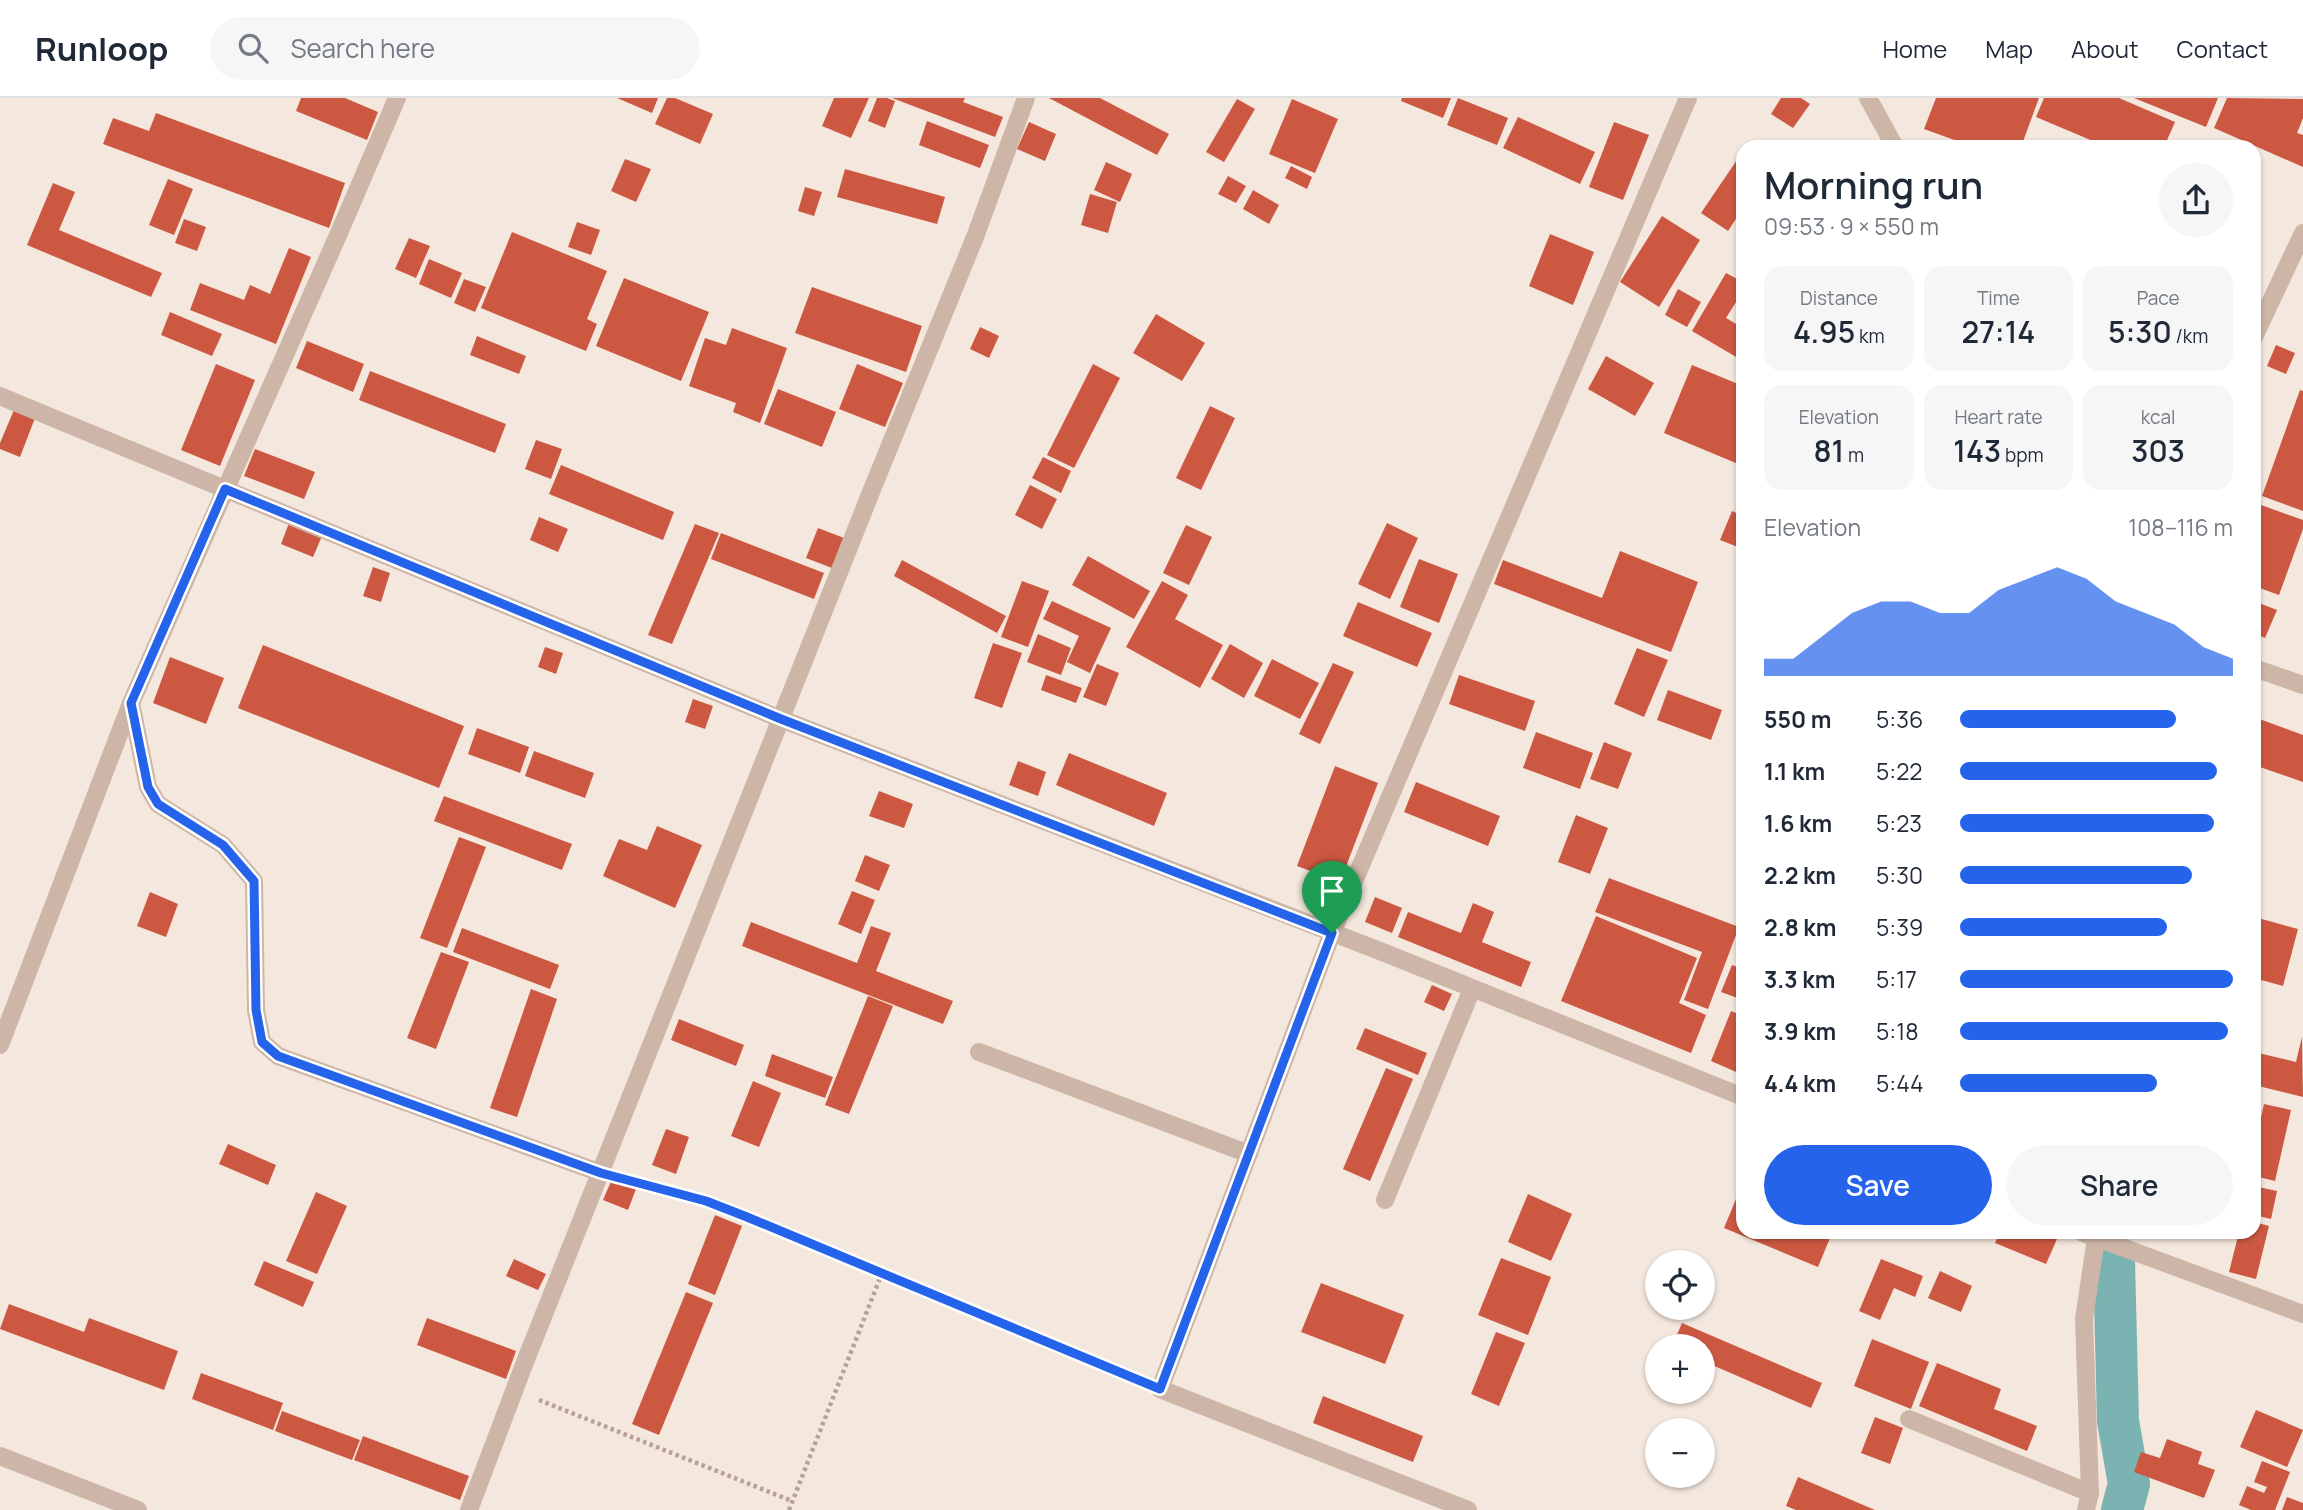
<!DOCTYPE html>
<meta charset="utf-8">
<style>
:root{--surface:#fff;--page:#f6f6f7;--text:#1f2937;--muted:#747a83;--line:#e0e1e3;--accent:#2563eb}
body{margin:0;font-family:Manrope,sans-serif;background:var(--page);color:var(--text);height:100vh;display:flex;flex-direction:column;font-size:26px;white-space:nowrap}
*{box-sizing:border-box;margin:0}
p{font-size:23px;color:var(--muted)}
.icon{flex:none;width:38px;height:38px;fill:none;stroke:currentColor;stroke-width:2;stroke-linecap:round;stroke-linejoin:round}
.map{position:relative;flex:1;overflow:hidden}
.side{position:absolute;left:1736px;top:42px;width:525px;height:1099px;display:flex;flex-direction:column;background:var(--surface);border-radius:21px;box-shadow:0 2px 5px #0004}
.side>*{flex:none}
.fabs{position:absolute;left:1645px;top:1152px;display:grid;gap:14px}
.fabs a{display:grid;place-items:center;width:70px;height:70px;border-radius:50%;background:var(--surface);box-shadow:0 2px 5px #0004;font-size:35px}
.pin{position:absolute;display:grid;place-items:center;width:60px;height:60px;color:#fff;margin:-72px -30px;border-radius:50% 50% 50% 0;rotate:-45deg;box-shadow:0 0 7px #0007}
.pin .icon{rotate:45deg}
.round{display:grid;place-items:center;flex:none;width:74px;height:74px;border-radius:37px;background:var(--page)}
.overview{display:flex;align-items:center;justify-content:space-between;height:119px;padding:0 28px}
h1{font-size:38px;font-weight:600;line-height:52px}
.figures{display:grid;grid-template-columns:repeat(3,1fr);gap:10px;height:119px;padding:7px 28px}
.figures div{display:grid;align-content:center;border-radius:18px;background:var(--page);text-align:center}
.figures b{font-size:30px;font-weight:600}
.figures small{font-size:19px;font-weight:400}
.figures p{font-size:19px}
.chart{height:196px;padding:14px 28px}
.chart p{display:flex;justify-content:space-between}
.chart svg{width:100%;height:126px;margin-top:7px;fill:var(--accent);opacity:.7}
.action{display:flex;gap:14px;margin-top:auto;padding:14px 28px}
.action a{flex:1;height:80px;border-radius:42px;background:var(--accent);color:#fff;font-size:28px;font-weight:600;line-height:80px;text-align:center}
.action a+a{background:var(--page);color:var(--text)}
ul{padding:0 28px;list-style:none;font-size:23px}
li{display:grid;grid-template-columns:112px 84px 1fr;align-items:center;height:52px}
li i{height:18px;border-radius:9px;background:var(--accent)}
header{display:flex;align-items:center;gap:42px;box-sizing:border-box;height:98px;padding:0 35px;background:var(--surface);border-bottom:2px solid var(--line)}
header strong{font-size:33px}
nav{display:flex;gap:38px;margin-inline-start:auto;font-size:24px}
.search{width:490px;height:63px;background:var(--page);display:flex;align-items:center;gap:18px;box-sizing:border-box;padding:0 24px;border-radius:38px;color:var(--muted);font-size:26px}
.map>svg:first-child{display:block}
.lines{fill:none;stroke-linecap:round;stroke-linejoin:round}
.canal{stroke:#7ab3b1;stroke-width:42}
.building{fill:#cd5842}
.path{stroke:#b9a092;stroke-width:4.5;stroke-dasharray:3.5 3.5;stroke-linecap:butt}
.minor{stroke:#cdb6a8;stroke-width:18}
.route-casing{stroke:#fff;stroke-width:14}
.route{stroke:#2563eb;stroke-width:9}
</style>
<header>
<strong>Runloop</strong>
<div class="search"><svg class="icon" aria-label="search" viewBox="0 0 24 24"><circle cx="10" cy="10" r="6"/><path d="M15 15l6 6"/></svg>Search here</div>
<nav><a>Home</a><a>Map</a><a>About</a><a>Contact</a></nav>
</header>
<div class="map">
<svg width="2303" height="1412" viewBox="0 0 2303 1412">
<rect width="100%" height="100%" fill="#f4e7dd"/>
<g class="lines">
<polyline class="canal" points="2114,1163 2118,1323 2129,1386 2122,1412"/>
</g>
<g class="building">
<polygon points="301,0 345,0 378,14 367,42 296,13"/>
<polygon points="617,0 658,0 652,15"/>
<polygon points="667,0 675,0 713,16 700,46 655,26"/>
<polygon points="834,0 869,0 851,40 822,28"/>
<polygon points="877,0 887,0 895,3 885,30 868,23"/>
<polygon points="892,0 965,0 963,4 1003,19 995,39"/>
<polygon points="1049,0 1100,0 1169,36 1157,57"/>
<polygon points="1402,0 1451,0 1443,20 1401,3"/>
<polygon points="1458,0 1508,20 1497,47 1447,27"/>
<polygon points="1781,0 1801,0 1810,6 1793,30 1771,16"/>
<polygon points="1936,0 2039,0 2021,49 1974,49 1924,31"/>
<polygon points="2044,0 2119,0 2175,24 2164,49 2107,49 2036,19"/>
<polygon points="2134,0 2218,0 2206,29"/>
<polygon points="2227,0 2303,1 2303,20 2297,35 2303,37 2303,69 2214,30"/>
<polygon points="1237,1 1255,11 1224,64 1206,54"/>
<polygon points="1292,1 1338,21 1315,75 1269,56"/>
<polygon points="156,15 345,85 329,130 103,46 113,20 149,33"/>
<polygon points="1518,19 1595,54 1580,86 1503,50"/>
<polygon points="927,23 989,47 980,70 919,47"/>
<polygon points="1029,24 1056,36 1045,63 1017,51"/>
<polygon points="1614,24 1649,37 1623,102 1589,89"/>
<polygon points="1743,53 1743,110 1728,133 1701,115"/>
<polygon points="625,61 651,71 636,104 611,93"/>
<polygon points="1106,64 1132,76 1120,104 1094,92"/>
<polygon points="1291,68 1312,79 1307,91 1285,80"/>
<polygon points="845,71 945,99 937,126 837,99"/>
<polygon points="1228,78 1246,88 1236,105 1218,96"/>
<polygon points="168,81 193,91 174,137 149,127"/>
<polygon points="53,85 75,94 59,132 162,175 151,199 27,147"/>
<polygon points="805,89 822,94 814,118 798,113"/>
<polygon points="1253,92 1279,107 1269,126 1243,111"/>
<polygon points="1090,96 1117,104 1108,135 1081,127"/>
<polygon points="1662,118 1700,142 1659,209 1620,184"/>
<polygon points="184,121 206,129 197,153 175,145"/>
<polygon points="577,124 600,132 591,157 568,149"/>
<polygon points="512,134 607,173 587,221 597,226 586,253 481,210"/>
<polygon points="1550,136 1594,154 1573,207 1529,188"/>
<polygon points="409,140 430,148 416,180 395,171"/>
<polygon points="289,150 311,159 276,246 190,212 200,185 244,202 250,187 270,196"/>
<polygon points="429,161 462,175 451,200 419,186"/>
<polygon points="1726,175 1743,184 1743,193 1726,220 1743,230 1743,263 1692,233"/>
<polygon points="624,180 709,214 681,283 596,248"/>
<polygon points="464,181 486,189 475,214 454,205"/>
<polygon points="812,189 922,228 906,274 795,235"/>
<polygon points="1678,191 1701,204 1687,229 1665,217"/>
<polygon points="170,214 222,236 212,258 161,237"/>
<polygon points="1156,216 1205,245 1182,283 1133,255"/>
<polygon points="980,229 999,238 989,260 970,251"/>
<polygon points="732,230 787,250 760,325 733,314 736,305 689,288 705,240 726,247"/>
<polygon points="477,238 526,258 519,276 470,257"/>
<polygon points="307,243 364,266 353,294 296,270"/>
<polygon points="2276,247 2295,255 2286,276 2267,268"/>
<polygon points="1606,258 1654,285 1635,318 1588,291"/>
<polygon points="216,266 255,282 220,368 181,352"/>
<polygon points="857,266 903,285 885,329 839,311"/>
<polygon points="1093,266 1120,280 1074,370 1047,357"/>
<polygon points="1692,267 1743,288 1743,368 1664,335"/>
<polygon points="370,273 506,326 495,355 359,302"/>
<polygon points="778,291 836,314 822,349 764,326"/>
<polygon points="2300,292 2303,293 2303,413 2262,398"/>
<polygon points="1210,308 1235,320 1201,392 1176,380"/>
<polygon points="14,312 35,320 20,359 0,351 0,345"/>
<polygon points="536,342 562,351 551,381 525,371"/>
<polygon points="255,351 315,374 304,401 244,378"/>
<polygon points="1043,359 1071,373 1061,395 1032,380"/>
<polygon points="561,367 674,414 663,442 549,396"/>
<polygon points="1030,387 1057,401 1042,431 1015,417"/>
<polygon points="2261,407 2303,422 2303,431 2279,497 2254,488 2254,427"/>
<polygon points="1732,413 1743,418 1743,451 1720,442"/>
<polygon points="539,419 568,431 558,454 530,442"/>
<polygon points="289,425 322,438 313,459 281,446"/>
<polygon points="1387,425 1418,440 1390,501 1358,486"/>
<polygon points="695,426 719,435 672,546 648,537"/>
<polygon points="1186,427 1212,439 1189,487 1163,475"/>
<polygon points="818,430 844,440 832,470 806,460"/>
<polygon points="721,435 824,475 814,501 711,461"/>
<polygon points="1620,453 1698,484 1671,554 1494,486 1503,462 1602,500"/>
<polygon points="1088,458 1150,493 1134,521 1072,487"/>
<polygon points="1419,461 1458,476 1439,525 1400,509"/>
<polygon points="902,462 1006,518 997,535 894,478"/>
<polygon points="373,469 390,475 381,504 363,498"/>
<polygon points="1022,483 1049,493 1028,549 1001,539"/>
<polygon points="1162,483 1188,497 1175,521 1223,547 1200,590 1126,549"/>
<polygon points="1052,503 1111,530 1090,575 1067,564 1079,538 1043,521"/>
<polygon points="2254,503 2277,512 2265,540 2254,535"/>
<polygon points="1358,504 1432,535 1417,569 1343,538"/>
<polygon points="1038,536 1071,550 1061,577 1027,564"/>
<polygon points="993,545 1022,555 1002,610 974,600"/>
<polygon points="1230,546 1263,565 1244,600 1211,581"/>
<polygon points="263,547 464,628 439,690 238,610"/>
<polygon points="545,549 563,555 556,576 538,569"/>
<polygon points="1637,550 1668,562 1644,619 1614,606"/>
<polygon points="170,559 224,580 206,626 153,605"/>
<polygon points="1272,561 1319,585 1300,621 1254,598"/>
<polygon points="1333,565 1354,574 1320,646 1299,636"/>
<polygon points="1097,566 1119,575 1106,608 1083,599"/>
<polygon points="1046,577 1082,590 1076,605 1041,592"/>
<polygon points="1459,577 1535,603 1525,633 1449,606"/>
<polygon points="1668,592 1722,612 1711,642 1657,622"/>
<polygon points="693,601 713,608 705,631 685,624"/>
<polygon points="2254,619 2303,637 2303,684 2254,667"/>
<polygon points="477,630 529,649 520,675 468,656"/>
<polygon points="1536,634 1593,655 1580,691 1523,670"/>
<polygon points="1604,644 1632,655 1618,691 1590,681"/>
<polygon points="534,653 594,675 585,700 525,678"/>
<polygon points="1069,655 1167,695 1154,728 1056,687"/>
<polygon points="1018,663 1046,674 1038,698 1009,687"/>
<polygon points="1335,668 1378,685 1340,784 1297,768"/>
<polygon points="1416,684 1500,718 1488,748 1404,714"/>
<polygon points="879,693 913,706 904,730 869,718"/>
<polygon points="444,698 572,746 562,772 434,723"/>
<polygon points="1576,717 1608,730 1590,776 1558,764"/>
<polygon points="657,728 702,747 675,810 603,778 619,741 647,752"/>
<polygon points="459,739 486,749 447,850 420,840"/>
<polygon points="865,757 890,767 879,793 855,783"/>
<polygon points="1609,780 1739,829 1708,911 1684,902 1702,854 1595,814"/>
<polygon points="852,793 875,802 861,836 838,826"/>
<polygon points="150,794 178,806 166,839 137,828"/>
<polygon points="1375,799 1402,810 1392,835 1365,824"/>
<polygon points="1473,805 1494,814 1482,844 1531,864 1521,889 1398,839 1408,814 1461,835"/>
<polygon points="1596,818 1697,860 1679,905 1706,917 1691,955 1561,903"/>
<polygon points="2258,820 2298,831 2283,888 2254,880 2254,837"/>
<polygon points="751,824 857,865 871,828 891,835 876,873 953,903 943,926 742,848"/>
<polygon points="462,830 559,867 550,891 453,854"/>
<polygon points="441,854 469,864 436,951 407,940"/>
<polygon points="1732,867 1743,871 1743,902 1721,894"/>
<polygon points="1432,887 1452,896 1444,913 1424,904"/>
<polygon points="531,891 557,901 517,1019 490,1010"/>
<polygon points="868,898 893,908 849,1016 825,1007"/>
<polygon points="1731,913 1743,918 1743,977 1711,963"/>
<polygon points="679,921 744,947 736,968 671,942"/>
<polygon points="1365,930 1427,955 1418,977 1356,951"/>
<polygon points="2302,939 2303,999 2254,987 2254,954 2296,964"/>
<polygon points="772,956 833,979 825,1000 765,978"/>
<polygon points="1386,970 1413,981 1370,1083 1343,1071"/>
<polygon points="753,983 781,995 759,1049 731,1038"/>
<polygon points="2264,1006 2291,1012 2275,1083 2254,1078 2254,1051"/>
<polygon points="666,1031 689,1039 676,1076 652,1067"/>
<polygon points="228,1046 276,1067 268,1087 219,1066"/>
<polygon points="612,1081 636,1091 628,1112 603,1102"/>
<polygon points="2254,1088 2277,1093 2271,1121 2254,1117"/>
<polygon points="316,1094 347,1108 317,1176 286,1163"/>
<polygon points="1528,1096 1572,1116 1551,1163 1508,1144"/>
<polygon points="1736,1101 1743,1104 1743,1134 1817,1134 1830,1140 1818,1169 1724,1130"/>
<polygon points="715,1117 742,1128 715,1197 688,1186"/>
<polygon points="2254,1124 2269,1128 2256,1181 2229,1174 2239,1134 2254,1134"/>
<polygon points="2000,1134 2041,1134 2057,1141 2046,1166 1995,1145"/>
<polygon points="1501,1160 1551,1179 1528,1237 1478,1217"/>
<polygon points="514,1161 546,1176 538,1192 506,1178"/>
<polygon points="1881,1161 1923,1178 1915,1199 1894,1190 1880,1222 1859,1213"/>
<polygon points="264,1163 314,1184 303,1209 254,1187"/>
<polygon points="1940,1173 1972,1188 1961,1214 1928,1200"/>
<polygon points="1321,1185 1404,1217 1385,1266 1301,1234"/>
<polygon points="686,1194 713,1205 659,1337 632,1326"/>
<polygon points="9,1206 84,1234 89,1220 178,1253 164,1292 0,1231"/>
<polygon points="427,1220 516,1253 506,1281 417,1247"/>
<polygon points="1682,1225 1822,1285 1811,1310 1703,1263 1703,1248 1672,1248"/>
<polygon points="1496,1234 1525,1245 1499,1308 1471,1296"/>
<polygon points="1872,1241 1929,1264 1911,1311 1854,1288"/>
<polygon points="1937,1265 2001,1291 1994,1311 2037,1328 2027,1353 1919,1308"/>
<polygon points="201,1275 283,1305 273,1332 192,1301"/>
<polygon points="1323,1298 1423,1338 1413,1364 1313,1325"/>
<polygon points="2256,1312 2303,1332 2287,1369 2240,1349"/>
<polygon points="282,1313 360,1342 352,1362 275,1333"/>
<polygon points="1875,1319 1903,1330 1890,1366 1861,1355"/>
<polygon points="363,1338 469,1378 460,1402 354,1362"/>
<polygon points="2167,1341 2202,1354 2198,1366 2215,1372 2204,1400 2134,1374 2141,1354 2160,1360"/>
<polygon points="2262,1363 2290,1374 2275,1412 2251,1412 2239,1407 2247,1388 2264,1395 2267,1389 2254,1384"/>
<polygon points="1798,1379 1875,1412 1796,1412 1786,1408"/>
<polygon points="2287,1399 2303,1405 2303,1412 2282,1412"/>
</g>
<g class="lines">
<g class="path">
<polyline points="627,1082 706,1103 747,1119 1134,1280"/>
<polyline points="539,1302 792,1403"/>
<polyline points="789,1412 882,1175"/>
</g>
<g class="minor">
<polyline points="1868,0 1895,49"/>
<polyline points="2254,239 2303,135"/>
<polyline points="0,298 781,621 1385,855 1743,999"/>
<polyline points="2254,570 2303,587"/>
<polyline points="131,605 148,689 158,706 223,747 254,783 256,912 262,944 278,958 601,1075"/>
<polyline points="0,947 131,605 339,135 397,0"/>
<polyline points="979,954 1249,1056"/>
<polyline points="1385,1102 1472,891"/>
<polyline points="2081,1134 2303,1216"/>
<polyline points="1909,1321 2090,1395"/>
<polyline points="0,1358 138,1412"/>
<polyline points="469,1412 525,1264 873,389 975,139 1026,0"/>
<polyline points="1468,1412 1160,1291 1332,835 1688,0"/>
<polyline points="2086,1412 2090,1395 2084,1221 2096,1140"/>
</g>
</g>
<g class="lines">
<g class="route-casing">
<polygon id="route" points="225,391 781,621 1332,835 1160,1291 747,1119 706,1103 601,1075 278,958 262,944 256,912 254,783 223,747 158,706 148,689 131,605"/>
</g>
<use href="#route" class="route"/>
</g>
</svg>
<div class="fabs">
<a><svg class="icon" aria-label="locate" viewBox="0 0 24 24"><circle cx="12" cy="12" r="6"/><path d="M12 2v4M12 18v4M2 12h4M18 12h4"/></svg></a>
<a>+</a>
<a>−</a>
</div>
<div class="pin" style="left:1332px;top:835px;background:#1e9e55"><svg class="icon" aria-label="arrive" viewBox="0 0 24 24"><path d="M6 21V4h12l-3 4 3 4H6"/></svg></div>
<section class="side">
<div class="overview"><div><h1>Morning run</h1><p>09:53 · 9 × 550 m</p></div><a class="round"><svg class="icon" aria-label="share" viewBox="0 0 24 24"><path d="M12 15V3M7 8l5-5 5 5M5 13v7h14v-7"/></svg></a></div>
<div class="figures">
<div><p>Distance</p><b>4.95<small> km</small></b></div>
<div><p>Time</p><b>27:14</b></div>
<div><p>Pace</p><b>5:30<small> /km</small></b></div>
</div>
<div class="figures">
<div><p>Elevation</p><b>81<small> m</small></b></div>
<div><p>Heart rate</p><b>143<small> bpm</small></b></div>
<div><p>kcal</p><b>303</b></div>
</div>
<div class="chart"><p><span>Elevation</span>108–116 m</p>
<svg viewBox="0 0 160 44" preserveAspectRatio="none"><path d="M0 44V38L10 38L20 30L30 22L40 18L50 18L60 22L70 22L80 14L90 10L100 6L110 10L120 18L130 22L140 26L150 34L160 38V44z"/></svg>
</div>
<ul>
<li><b>550 m</b>5:36<i style="width:79%"></i></li>
<li><b>1.1 km</b>5:22<i style="width:94%"></i></li>
<li><b>1.6 km</b>5:23<i style="width:93%"></i></li>
<li><b>2.2 km</b>5:30<i style="width:85%"></i></li>
<li><b>2.8 km</b>5:39<i style="width:76%"></i></li>
<li><b>3.3 km</b>5:17<i style="width:100%"></i></li>
<li><b>3.9 km</b>5:18<i style="width:98%"></i></li>
<li><b>4.4 km</b>5:44<i style="width:72%"></i></li>
</ul>
<div class="action"><a>Save</a><a>Share</a></div>
</section>
</div>
